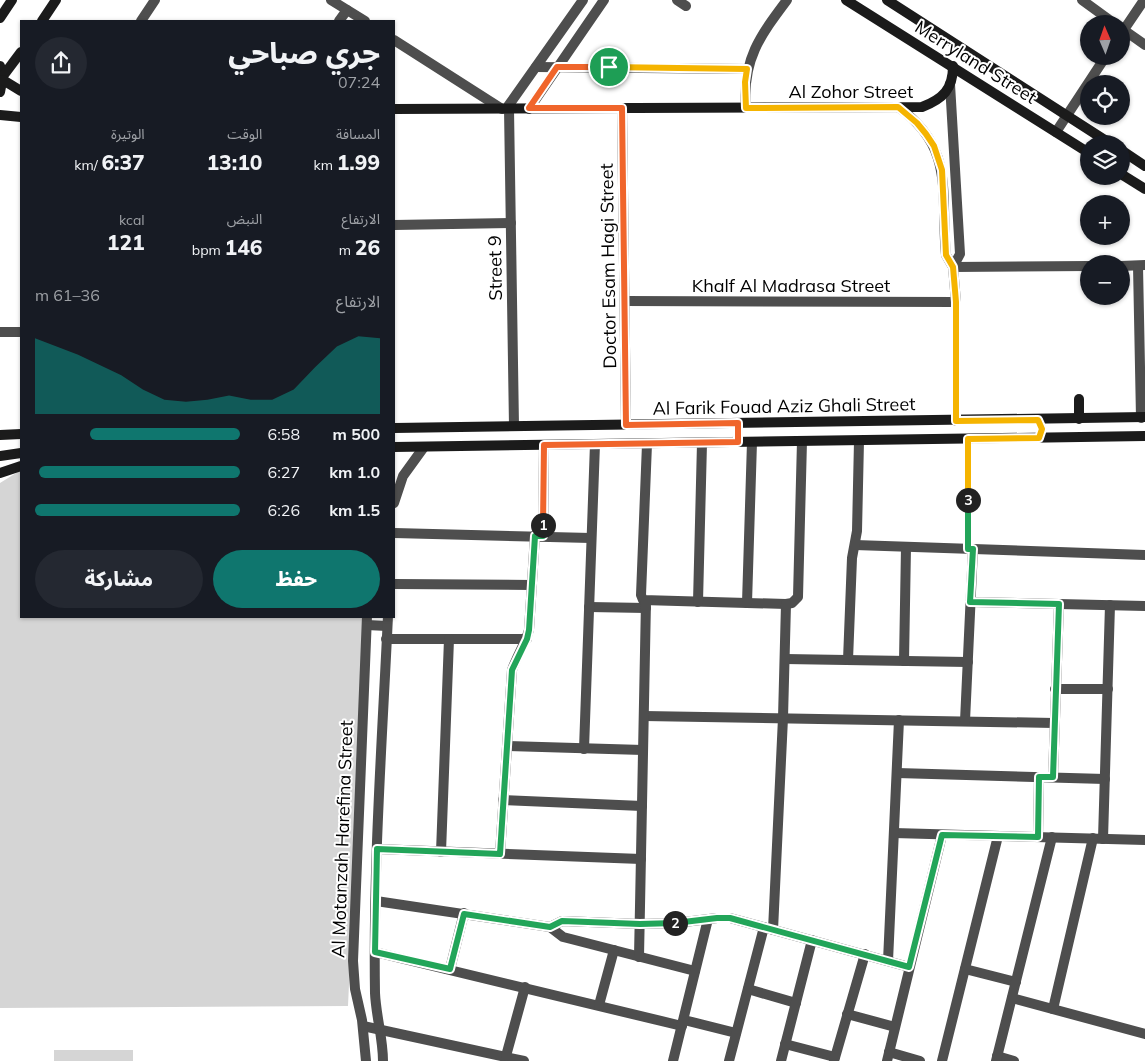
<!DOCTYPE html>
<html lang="ar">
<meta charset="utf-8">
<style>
:root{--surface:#171b24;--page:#242831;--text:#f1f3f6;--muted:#9ea1a6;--accent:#0f766e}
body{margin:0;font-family:Mulish,"Noto Sans Arabic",sans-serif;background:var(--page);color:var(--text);direction:rtl;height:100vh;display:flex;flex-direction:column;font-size:19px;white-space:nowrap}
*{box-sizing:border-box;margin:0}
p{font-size:16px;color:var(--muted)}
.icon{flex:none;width:28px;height:28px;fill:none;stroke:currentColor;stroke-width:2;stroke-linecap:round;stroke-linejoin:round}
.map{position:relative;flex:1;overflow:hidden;direction:ltr}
.sheet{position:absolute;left:20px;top:20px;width:375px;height:598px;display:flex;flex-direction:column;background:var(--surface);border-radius:0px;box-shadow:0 1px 4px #0004;direction:rtl}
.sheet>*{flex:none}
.needle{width:32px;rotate:358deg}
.controls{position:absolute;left:1080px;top:15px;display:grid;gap:10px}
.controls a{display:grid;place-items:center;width:50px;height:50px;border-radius:50%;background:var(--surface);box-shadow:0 1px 4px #0004;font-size:25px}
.pin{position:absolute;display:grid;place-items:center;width:42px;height:42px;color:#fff;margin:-21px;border:2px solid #fff;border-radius:50%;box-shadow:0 1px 5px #0007}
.km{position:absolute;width:25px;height:25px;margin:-12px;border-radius:50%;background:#222;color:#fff;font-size:14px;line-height:25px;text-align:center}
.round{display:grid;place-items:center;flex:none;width:52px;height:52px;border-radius:26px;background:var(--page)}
.summary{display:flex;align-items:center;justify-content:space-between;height:85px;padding:0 15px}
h1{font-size:28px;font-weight:800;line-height:38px}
.metrics{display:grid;grid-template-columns:repeat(3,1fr);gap:8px;height:85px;padding:5px 15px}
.metrics div{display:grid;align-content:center}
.metrics b{font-size:21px;font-weight:800}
.metrics small{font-size:14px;font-weight:400}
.metrics p{font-size:14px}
.chart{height:140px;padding:10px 15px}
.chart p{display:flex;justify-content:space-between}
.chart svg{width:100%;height:90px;margin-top:5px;fill:var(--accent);opacity:.7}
.cta{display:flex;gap:10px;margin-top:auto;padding:10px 15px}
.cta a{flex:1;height:58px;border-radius:30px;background:var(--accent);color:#fff;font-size:20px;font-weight:800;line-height:58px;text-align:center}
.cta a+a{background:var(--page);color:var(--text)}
ul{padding:0 15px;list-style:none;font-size:16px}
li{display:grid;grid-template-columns:80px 60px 1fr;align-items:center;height:38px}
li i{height:12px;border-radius:6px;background:var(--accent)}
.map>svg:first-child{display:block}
.green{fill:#d5d5d5}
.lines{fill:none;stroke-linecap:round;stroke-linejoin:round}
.street{stroke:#4e4e4e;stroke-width:10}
.secondary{stroke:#1b1b1b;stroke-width:10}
.split-1-casing{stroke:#fff;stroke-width:10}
.split-2-casing{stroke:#fff;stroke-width:10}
.split-3-casing{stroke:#fff;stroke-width:10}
.split-4-casing{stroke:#fff;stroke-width:10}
.split-1{stroke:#f0652b;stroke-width:6}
.split-2{stroke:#22a559;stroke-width:6}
.split-3{stroke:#22a559;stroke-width:6}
.split-4{stroke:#f5b400;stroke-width:6}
.labels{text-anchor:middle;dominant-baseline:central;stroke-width:4;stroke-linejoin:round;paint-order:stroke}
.street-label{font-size:18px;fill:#000;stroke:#fff}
</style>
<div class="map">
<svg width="1145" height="1061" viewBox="0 0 1145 1061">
<rect width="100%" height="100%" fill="#fff"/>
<g class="green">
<polygon points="21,470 21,616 366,616 348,1006 0,1008 0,483"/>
<rect x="54" y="1050" width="79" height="11"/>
</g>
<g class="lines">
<g class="street">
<polyline points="331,0 365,21"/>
<polyline points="677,0 686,6"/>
<polyline points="1082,0 1115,24"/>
<polyline points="141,21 155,0"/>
<polyline points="339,21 347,10"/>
<polyline points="1121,28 1145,45"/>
<polyline points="1121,34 1144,0"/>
<polyline points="394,40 502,109"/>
<polyline points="536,67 747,69"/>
<polyline points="950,84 960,254 953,267"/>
<path d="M746 107C742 60 760 36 787 0"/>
<path d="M898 107C956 148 940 194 946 255L953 267 956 302V421"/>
<polyline points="622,108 626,425"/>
<polyline points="506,109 583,0"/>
<polyline points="509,109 514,426"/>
<polyline points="529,109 604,0"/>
<polyline points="1056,132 1106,56"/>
<polyline points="394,225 511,223"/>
<polyline points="1121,266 1145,265"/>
<polyline points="1138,266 1141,418"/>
<polyline points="953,267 1089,266"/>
<polyline points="625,301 956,302"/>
<polyline points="0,332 21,332"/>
<polyline points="647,444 641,595 643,600 786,604 792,603 798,597 802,441"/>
<polyline points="394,503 403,476 424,447"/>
<polyline points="394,533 591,538"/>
<polyline points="543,536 544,445"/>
<polyline points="855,545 1145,555"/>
<polyline points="968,549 968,439"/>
<polyline points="394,584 532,585"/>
<polyline points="698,602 702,443"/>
<polyline points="970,602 1145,606"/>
<polyline points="747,603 752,442"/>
<polyline points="589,607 646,608"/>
<polyline points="367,625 387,626"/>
<polyline points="386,639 527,639"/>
<polyline points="785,659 968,662"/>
<polyline points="848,660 852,558 857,531 859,441"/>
<polyline points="904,661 906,547"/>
<polyline points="1055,689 1108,689"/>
<polyline points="644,716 1054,723"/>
<polyline points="965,721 973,549"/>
<polyline points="507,746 643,750"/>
<polyline points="584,749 595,444"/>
<polyline points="897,773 1105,779"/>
<polyline points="1053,777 1059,604"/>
<polyline points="503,800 642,806"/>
<polyline points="894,833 1145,840"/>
<polyline points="1038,837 1039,777"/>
<polyline points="1103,839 1110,605"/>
<polyline points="377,849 641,859"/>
<polyline points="441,852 449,639"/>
<path d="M500 854 512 670C517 656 525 644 529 630L535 535"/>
<polyline points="376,901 550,927 563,937 571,939 695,971"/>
<polyline points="550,927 562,921 640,924 676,923 717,918 730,918 909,967"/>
<polyline points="773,930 783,718 786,604"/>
<polyline points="375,952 682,1026"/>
<polyline points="639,957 646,601"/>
<polyline points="888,961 899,720"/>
<polyline points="450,969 464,913"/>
<polyline points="965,969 1016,982"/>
<polyline points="748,989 796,1003"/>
<polyline points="1012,998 1145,1034"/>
<polyline points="599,1005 614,950"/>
<polyline points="1053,1009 1093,838"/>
<polyline points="847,1014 895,1027"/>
<polyline points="684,1020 736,1033"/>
<polyline points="363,1026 524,1061"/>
<polyline points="785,1044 835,1057"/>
<polyline points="889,1052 920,1061"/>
<polyline points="506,1056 525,987"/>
<polyline points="997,1056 1014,1061"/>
<polyline points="366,1061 362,1020 355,989 353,961 367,616"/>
<path d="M383 1061C383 1038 376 1016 375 993 373 868 382 742 388 616"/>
<polyline points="673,1061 708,919"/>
<polyline points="729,1061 764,927"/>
<polyline points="781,1061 812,940"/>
<polyline points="834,1061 865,954"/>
<polyline points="887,1061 942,835"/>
<polyline points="942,1061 998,836"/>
<polyline points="996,1061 1052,837"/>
</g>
<g class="secondary">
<polyline points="846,0 1089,153"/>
<polyline points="887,0 1111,144"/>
<polyline points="0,18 12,0"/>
<polyline points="42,21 56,0"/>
<polyline points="0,66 3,76 0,92"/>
<polyline points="3,76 21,52"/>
<polyline points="3,80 21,91"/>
<path d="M394 109 922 107C943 99 953 89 953 66"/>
<polyline points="0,115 21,117"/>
<polyline points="1121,150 1145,166"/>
<polyline points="1121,174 1145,189"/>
<polyline points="1079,419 1079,399"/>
<polyline points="394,428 1145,417"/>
<polyline points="0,435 21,434"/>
<polyline points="394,447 1145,436"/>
<polyline points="0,456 21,453"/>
<polyline points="0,473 21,466"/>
</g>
</g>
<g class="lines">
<g class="split-1-casing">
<polyline id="split-1" points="543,525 544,445 738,442 738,423 626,425 622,108 529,108 557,67 609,67"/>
</g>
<g class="split-2-casing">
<polyline id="split-2" points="543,525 543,536 535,536 529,630 527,639 512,670 500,854 377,849 375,952 450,969 464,914 550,927 562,921 640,924 675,923"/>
</g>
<g class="split-3-casing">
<polyline id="split-3" points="675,923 717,918 730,918 909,967 942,835 1038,837 1039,777 1053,777 1059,604 970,602 973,549 968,549 968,500"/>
</g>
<g class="split-4-casing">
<polyline id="split-4" points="609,67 747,69 745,82 746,108 898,107 917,123 926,134 934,146 942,170 946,255 953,267 956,302 956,421 1038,420 1042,429 1039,438 968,439 968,500"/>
</g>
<use href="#split-1" class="split-1"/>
<use href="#split-2" class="split-2"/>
<use href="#split-3" class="split-3"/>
<use href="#split-4" class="split-4"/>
</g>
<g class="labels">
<g class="street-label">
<text transform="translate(976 62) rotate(32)">Merryland Street</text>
<text x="851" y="91">Al Zohor Street</text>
<text transform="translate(608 266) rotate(-91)">Doctor Esam Hagi Street</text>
<text transform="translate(495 268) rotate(-91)">Street 9</text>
<text x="791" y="285">Khalf Al Madrasa Street</text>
<text transform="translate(784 406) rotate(-1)">Al Farik Fouad Aziz Ghali Street</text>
<text transform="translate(342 839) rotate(-88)">Al Motanzah Harefina Street</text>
</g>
</g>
</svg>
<div class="controls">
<a><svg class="needle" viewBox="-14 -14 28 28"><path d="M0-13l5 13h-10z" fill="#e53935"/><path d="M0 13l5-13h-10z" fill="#9ea1a6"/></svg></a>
<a><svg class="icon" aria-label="locate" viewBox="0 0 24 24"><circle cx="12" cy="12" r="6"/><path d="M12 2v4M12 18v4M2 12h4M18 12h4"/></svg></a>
<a><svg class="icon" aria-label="layers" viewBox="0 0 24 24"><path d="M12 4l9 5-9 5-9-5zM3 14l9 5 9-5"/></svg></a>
<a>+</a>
<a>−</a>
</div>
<div class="pin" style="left:609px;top:67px;background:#1e9e55"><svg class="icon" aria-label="arrive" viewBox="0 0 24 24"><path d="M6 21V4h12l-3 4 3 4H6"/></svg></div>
<b class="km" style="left:543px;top:525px">1</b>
<b class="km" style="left:675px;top:923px">2</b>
<b class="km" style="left:968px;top:500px">3</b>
<section class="sheet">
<div class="summary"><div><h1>جري صباحي</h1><p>07:24</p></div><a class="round"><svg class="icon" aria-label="share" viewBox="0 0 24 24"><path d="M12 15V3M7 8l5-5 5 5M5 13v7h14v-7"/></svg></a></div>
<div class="metrics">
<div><p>المسافة</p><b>1.99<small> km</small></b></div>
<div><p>الوقت</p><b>13:10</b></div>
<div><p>الوتيرة</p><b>6:37<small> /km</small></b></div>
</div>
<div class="metrics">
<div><p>الارتفاع</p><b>26<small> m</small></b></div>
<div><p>النبض</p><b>146<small> bpm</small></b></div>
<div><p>kcal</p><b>121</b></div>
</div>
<div class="chart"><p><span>الارتفاع</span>36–61 m</p>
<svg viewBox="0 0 160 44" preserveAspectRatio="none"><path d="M0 44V7L10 11L20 15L30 20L40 25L50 32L60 37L70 38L80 37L90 35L100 37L110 37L120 32L130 21L140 11L150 6L160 7V44z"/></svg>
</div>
<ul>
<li><b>500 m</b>6:58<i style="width:73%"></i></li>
<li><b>1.0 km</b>6:27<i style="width:98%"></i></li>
<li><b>1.5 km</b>6:26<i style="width:100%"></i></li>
</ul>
<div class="cta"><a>حفظ</a><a>مشاركة</a></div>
</section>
</div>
